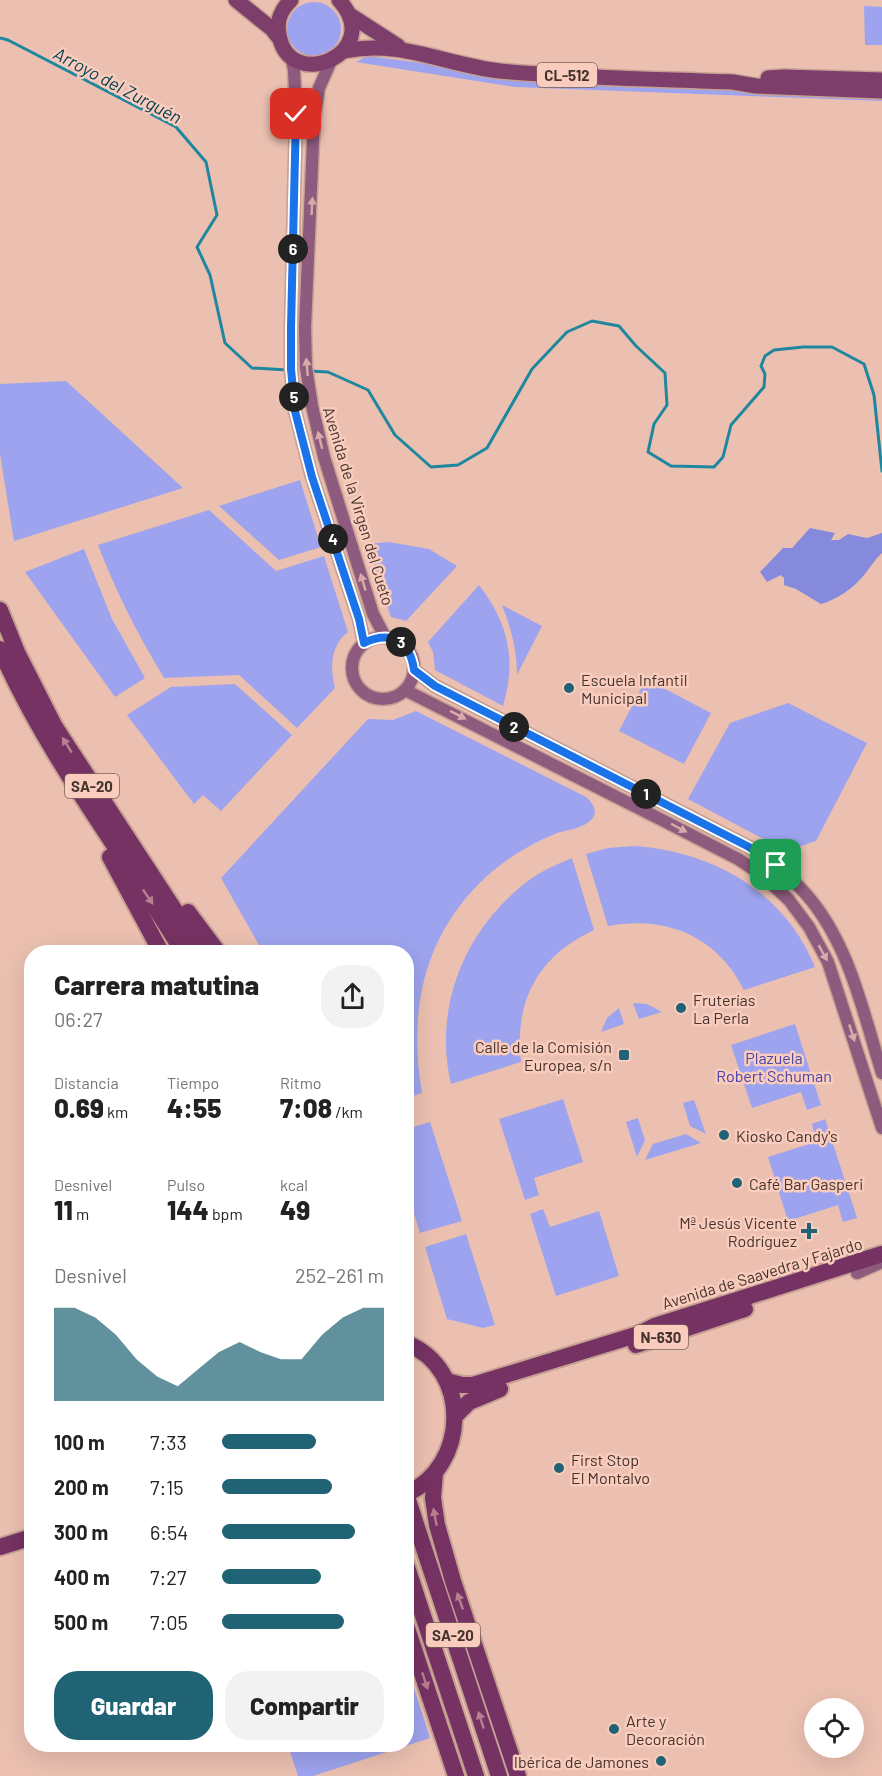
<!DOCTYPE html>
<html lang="es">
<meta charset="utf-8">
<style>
:root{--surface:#fff;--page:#f2f2f2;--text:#222;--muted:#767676;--accent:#1f6375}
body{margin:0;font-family:Barlow,sans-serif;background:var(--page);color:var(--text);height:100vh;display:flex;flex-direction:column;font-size:22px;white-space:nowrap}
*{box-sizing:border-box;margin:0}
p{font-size:20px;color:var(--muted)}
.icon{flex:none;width:33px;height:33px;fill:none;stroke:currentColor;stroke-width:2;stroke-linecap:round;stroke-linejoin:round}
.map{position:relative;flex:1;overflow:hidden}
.side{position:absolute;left:24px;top:945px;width:390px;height:807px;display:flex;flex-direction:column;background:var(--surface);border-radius:24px;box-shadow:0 6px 24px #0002}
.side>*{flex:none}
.fabs{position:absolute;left:804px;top:1698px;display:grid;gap:12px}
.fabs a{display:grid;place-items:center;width:60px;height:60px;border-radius:50%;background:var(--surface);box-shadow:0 6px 24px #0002;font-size:30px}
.pin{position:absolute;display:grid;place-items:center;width:51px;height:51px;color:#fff;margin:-26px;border-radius:12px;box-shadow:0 3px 9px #0006}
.km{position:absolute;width:30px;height:30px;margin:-15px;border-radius:50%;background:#222;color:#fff;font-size:16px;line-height:30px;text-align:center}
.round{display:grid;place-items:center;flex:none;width:63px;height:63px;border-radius:24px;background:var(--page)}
.summary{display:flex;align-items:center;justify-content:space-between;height:102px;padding:0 30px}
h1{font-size:27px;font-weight:800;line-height:45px}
.stats{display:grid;grid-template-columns:repeat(3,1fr);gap:9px;height:102px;padding:6px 30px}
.stats div{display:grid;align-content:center}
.stats b{font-size:26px;font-weight:800}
.stats small{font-size:16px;font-weight:400}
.stats p{font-size:16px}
.chart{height:168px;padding:12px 30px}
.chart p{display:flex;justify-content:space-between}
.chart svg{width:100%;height:108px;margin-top:6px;fill:var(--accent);opacity:.7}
.action{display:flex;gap:12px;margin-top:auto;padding:12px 30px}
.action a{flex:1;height:69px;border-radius:24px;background:var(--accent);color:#fff;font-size:24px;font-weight:800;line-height:69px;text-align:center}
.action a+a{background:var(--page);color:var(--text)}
ul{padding:0 30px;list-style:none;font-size:20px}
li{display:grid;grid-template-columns:96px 72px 1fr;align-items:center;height:45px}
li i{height:15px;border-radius:8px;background:var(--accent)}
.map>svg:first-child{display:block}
.green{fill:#9da3ee}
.forest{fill:#858add}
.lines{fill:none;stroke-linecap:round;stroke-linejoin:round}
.stream{stroke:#1e879f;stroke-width:3}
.secondary-casing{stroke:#c6a193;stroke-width:15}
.primary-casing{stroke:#c6a193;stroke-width:18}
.trunk-casing{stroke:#c6a193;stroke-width:20}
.secondary{stroke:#8e5a7d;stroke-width:12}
.primary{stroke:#7e3e6b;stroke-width:15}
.trunk{stroke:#763263;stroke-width:16}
.oneway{fill:#d9aaaa}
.oneway2{fill:#b87f90}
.route-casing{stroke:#fff;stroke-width:12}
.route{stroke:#1a73e8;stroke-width:8}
.poi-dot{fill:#1f6375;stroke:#f9ccbd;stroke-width:2}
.labels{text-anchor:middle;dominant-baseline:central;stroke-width:5;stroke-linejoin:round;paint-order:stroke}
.shield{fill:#f9ccbd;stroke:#7b6259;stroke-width:1.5}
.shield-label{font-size:15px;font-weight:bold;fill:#45342e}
.street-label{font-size:16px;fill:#45342e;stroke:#f9ccbd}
.poi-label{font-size:16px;fill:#45342e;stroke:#f9ccbd;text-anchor:start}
.park-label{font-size:16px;fill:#4845a7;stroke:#f9ccbd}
.water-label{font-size:18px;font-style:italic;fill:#044150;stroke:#f9ccbd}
</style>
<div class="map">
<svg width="882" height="1776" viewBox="0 0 882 1776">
<rect width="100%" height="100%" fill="#ebc0b0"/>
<g class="green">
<circle cx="314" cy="29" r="27"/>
<polygon points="864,6 882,7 882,45 865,45"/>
<polygon points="367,56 437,65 882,95 882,101 515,87 356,62"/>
<polygon points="66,381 183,488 14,541 0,454 0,384"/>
<polygon points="300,480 321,547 279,560 219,506"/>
<path d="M209 510 276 571 324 556 348 632C330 646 330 668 335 688L297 728 239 675 164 678C138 635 116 592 98 545Z"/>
<polygon points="389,542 429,549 457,566 406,621 391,617 367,544"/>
<polygon points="84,549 112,619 145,678 115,697 25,572"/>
<path d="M479 585C508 623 517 659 503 706L435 670 433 652 428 642Z"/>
<path d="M502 605 542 626 517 675C517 650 511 628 502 605Z"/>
<polygon points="646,679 711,713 684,764 619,731"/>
<polygon points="235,684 292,735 221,811 203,795 194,804 127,715 171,687"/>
<polygon points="788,703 867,743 816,841 786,851 688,799 730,723"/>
<path d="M416 711 586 797C593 803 599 812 591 820 584 828 567 830 557 833 532 843 507 858 487 876 423 935 408 1011 422 1093L407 1098 406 952H263L221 878 368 719 393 720Z"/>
<path d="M634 846C712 851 785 892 815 967L744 990C717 936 666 915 608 926L586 854 608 848Z"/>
<path d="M572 858 594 930C538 956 514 1001 521 1062L451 1084C432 1004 468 922 535 876 546 869 560 863 572 858Z"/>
<polygon points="633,1003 647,1004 662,1012 639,1019"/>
<polygon points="619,1008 624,1024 601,1032 607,1018"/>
<polygon points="795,1024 821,1105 807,1110 801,1092 752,1108 731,1045"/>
<polygon points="563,1099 583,1162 534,1178 539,1195 525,1200 499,1119"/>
<polygon points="694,1100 706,1134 690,1126 683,1103"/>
<polygon points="638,1118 645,1140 637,1157 626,1122"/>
<polygon points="825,1119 857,1218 843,1222 838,1205 788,1221 768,1157 816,1142 812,1124"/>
<polygon points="430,1122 462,1221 420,1233 407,1191 407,1129"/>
<polygon points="686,1134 701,1143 645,1160 653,1144"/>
<polygon points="543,1209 550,1227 599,1211 619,1276 556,1296 530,1214"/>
<polygon points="466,1234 495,1325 483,1328 447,1319 425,1247"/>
<polygon points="407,1666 430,1738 313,1776 298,1776 288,1745 406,1744"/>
</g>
<path class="forest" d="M810 528 835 533 831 540H839L848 534 867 538 882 533V553C874 560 871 567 864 575 854 588 836 600 821 604L796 589 784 585V578L781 575 767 582 760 572 783 548H792Z"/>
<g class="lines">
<g class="stream">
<polyline points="0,38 8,40 176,127 206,162 217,215 197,247 210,275 225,343 252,368 288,370"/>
<polyline points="309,371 328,372 368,390 395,435 431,467 458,465 487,448 532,369 567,332 592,321 619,326 636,346 665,373 667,405 654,424 648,452 671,466 714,467 723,457 731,425 764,387 765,374 761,366 765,356 774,350 803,347 832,347 864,364 874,395 882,471"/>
</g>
<g class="secondary-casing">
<g id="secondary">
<polyline points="291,56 294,70 296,114 291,328 291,369 295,411 312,477 359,619 364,643"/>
<polyline points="331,61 319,88 314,119 305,328 306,367 312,406 324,457 373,614 385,637"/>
<circle cx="383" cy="668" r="31"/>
<path d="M414 670 435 686 749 847C769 861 789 875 805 893 849 942 863 1012 882 1073"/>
<polyline points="405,690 664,821 738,859 762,875 789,900 809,927 828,962 882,1128"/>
<polyline points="857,1273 882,1262"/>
</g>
</g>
<g class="primary-casing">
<g id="primary">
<polyline points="236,0 272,29 279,38"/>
<path d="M291 0C281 10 276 20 279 34 288 95 387 53 339 0"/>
<polyline points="350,15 398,46"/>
<path d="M344 51C401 39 445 65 500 71 577 78 656 79 733 82L756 86 882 91"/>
<polyline points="768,78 784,77 882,80"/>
</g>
</g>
<g class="trunk-casing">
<g id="trunk">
<polyline points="0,610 17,652 55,727 202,952"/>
<path d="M0 649C48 758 122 851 183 952"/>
<polyline points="110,857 161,952"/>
<polyline points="188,912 218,952"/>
<path d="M406 1343C472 1369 469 1467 406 1494"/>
<polyline points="636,1345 745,1309"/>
<polyline points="447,1381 462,1385 473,1385 639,1334 655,1326 882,1254"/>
<polyline points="455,1416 469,1402 500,1389"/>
<polyline points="435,1473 433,1498 437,1525 453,1581 518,1776"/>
<polyline points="406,1494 499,1776"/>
<polyline points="0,1547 32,1537"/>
<polyline points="406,1564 476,1776"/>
<polyline points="406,1625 456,1776"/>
</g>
</g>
<use href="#secondary" class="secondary"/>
<use href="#primary" class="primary"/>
<use href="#trunk" class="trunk"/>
</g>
<defs><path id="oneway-solid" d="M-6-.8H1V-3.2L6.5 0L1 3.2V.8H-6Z" transform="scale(1.5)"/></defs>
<g class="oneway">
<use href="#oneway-solid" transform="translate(312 206) rotate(-87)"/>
<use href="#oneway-solid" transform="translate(307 367) rotate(-95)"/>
<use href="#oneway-solid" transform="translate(320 440) rotate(-104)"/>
<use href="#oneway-solid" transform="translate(363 582) rotate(-107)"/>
<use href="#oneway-solid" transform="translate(458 715) rotate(27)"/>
<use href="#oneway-solid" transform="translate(679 828) rotate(28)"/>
<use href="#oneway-solid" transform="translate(823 953) rotate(61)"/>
<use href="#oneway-solid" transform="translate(852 1033) rotate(72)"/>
</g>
<g class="oneway2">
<use href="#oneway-solid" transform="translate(67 745) rotate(-122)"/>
<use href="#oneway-solid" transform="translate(148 897) rotate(56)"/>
<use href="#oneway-solid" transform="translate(435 1517) rotate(-101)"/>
<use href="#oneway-solid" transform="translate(460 1601) rotate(-109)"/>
<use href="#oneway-solid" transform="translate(425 1681) rotate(72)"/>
<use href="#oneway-solid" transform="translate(481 1720) rotate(-108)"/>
</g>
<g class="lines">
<g class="route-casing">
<path id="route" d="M296 114 291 328V369L295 411 312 477 359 619 364 643C391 630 410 641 414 670L435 686 749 847 776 865"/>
</g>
<use href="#route" class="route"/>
</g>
<g class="poi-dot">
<circle cx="569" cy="688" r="6"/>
<circle cx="681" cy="1008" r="6"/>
<rect x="618" y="1049" width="12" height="12" rx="3"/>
<circle cx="724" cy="1135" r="6"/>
<circle cx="737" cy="1183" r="6"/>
<path d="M806 1222h6v6h6v6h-6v6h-6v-6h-6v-6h6z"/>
<circle cx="559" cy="1468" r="6"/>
<circle cx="614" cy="1729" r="6"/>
<circle cx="661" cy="1761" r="6"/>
</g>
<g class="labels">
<g class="shield">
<rect x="537" y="63" width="60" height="24" rx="4.5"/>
<rect x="65" y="774" width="54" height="24" rx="4.5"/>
<rect x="634" y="1325" width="54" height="24" rx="4.5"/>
<rect x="426" y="1623" width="54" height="24" rx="4.5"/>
</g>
<g class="shield-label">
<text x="567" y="75">CL-512</text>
<text x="92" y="786">SA-20</text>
<text x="661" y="1337">N-630</text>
<text x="453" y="1635">SA-20</text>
</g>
<g class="street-label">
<text transform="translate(359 506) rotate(73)">Avenida de la Virgen del Cueto</text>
<text transform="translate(762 1273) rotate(-17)">Avenida de Saavedra y Fajardo</text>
</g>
<g class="poi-label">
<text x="581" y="679">Escuela Infantil<tspan x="581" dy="18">Municipal</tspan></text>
<text x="693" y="999">Fruterías<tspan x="693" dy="18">La Perla</tspan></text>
<text x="612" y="1046" text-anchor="end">Calle de la Comisión<tspan x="612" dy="18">Europea, s/n</tspan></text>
<text x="736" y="1135">Kiosko Candy's</text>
<text x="749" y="1183">Café Bar Gasperi</text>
<text x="797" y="1222" text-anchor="end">Mª Jesús Vicente<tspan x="797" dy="18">Rodríguez</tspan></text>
<text x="571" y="1459">First Stop<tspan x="571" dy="18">El Montalvo</tspan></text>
<text x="626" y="1720">Arte y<tspan x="626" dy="18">Decoración</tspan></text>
<text x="649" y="1761" text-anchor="end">Ibérica de Jamones</text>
</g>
<g class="park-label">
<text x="774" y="1057">Plazuela<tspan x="774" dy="18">Robert Schuman</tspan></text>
</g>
<g class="water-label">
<text transform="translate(118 85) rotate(28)">Arroyo del Zurguén</text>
</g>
</g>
</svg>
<div class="fabs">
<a><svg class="icon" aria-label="locate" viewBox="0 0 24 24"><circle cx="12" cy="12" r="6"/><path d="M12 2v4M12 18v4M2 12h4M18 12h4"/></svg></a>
</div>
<div class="pin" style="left:776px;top:865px;background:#1e9e55"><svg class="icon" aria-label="arrive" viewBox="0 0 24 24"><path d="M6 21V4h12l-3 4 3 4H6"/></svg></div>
<div class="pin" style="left:296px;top:114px;background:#d93025"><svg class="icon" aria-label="check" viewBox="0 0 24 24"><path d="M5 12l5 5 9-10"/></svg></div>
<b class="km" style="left:646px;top:794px">1</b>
<b class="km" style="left:514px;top:727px">2</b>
<b class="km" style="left:401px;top:642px">3</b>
<b class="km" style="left:333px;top:539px">4</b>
<b class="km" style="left:294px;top:397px">5</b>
<b class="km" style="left:293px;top:249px">6</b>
<section class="side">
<div class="summary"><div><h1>Carrera matutina</h1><p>06:27</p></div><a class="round"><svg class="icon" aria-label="share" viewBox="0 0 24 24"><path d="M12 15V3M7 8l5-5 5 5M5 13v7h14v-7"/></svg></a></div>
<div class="stats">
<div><p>Distancia</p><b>0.69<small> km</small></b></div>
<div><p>Tiempo</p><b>4:55</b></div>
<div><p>Ritmo</p><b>7:08<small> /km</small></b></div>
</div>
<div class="stats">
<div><p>Desnivel</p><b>11<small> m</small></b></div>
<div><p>Pulso</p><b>144<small> bpm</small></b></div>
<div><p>kcal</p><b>49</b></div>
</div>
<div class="chart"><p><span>Desnivel</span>252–261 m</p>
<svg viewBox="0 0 160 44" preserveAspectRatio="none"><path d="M0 44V6L10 6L20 10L30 17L40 27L50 34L60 38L70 31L80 24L90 20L100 24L110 27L120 27L130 17L140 10L150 6L160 6V44z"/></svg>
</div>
<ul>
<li><b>100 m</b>7:33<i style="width:58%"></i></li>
<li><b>200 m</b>7:15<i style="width:68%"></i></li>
<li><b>300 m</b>6:54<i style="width:82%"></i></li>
<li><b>400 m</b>7:27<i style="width:61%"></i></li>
<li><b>500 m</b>7:05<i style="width:75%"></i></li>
</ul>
<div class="action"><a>Guardar</a><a>Compartir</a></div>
</section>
</div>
